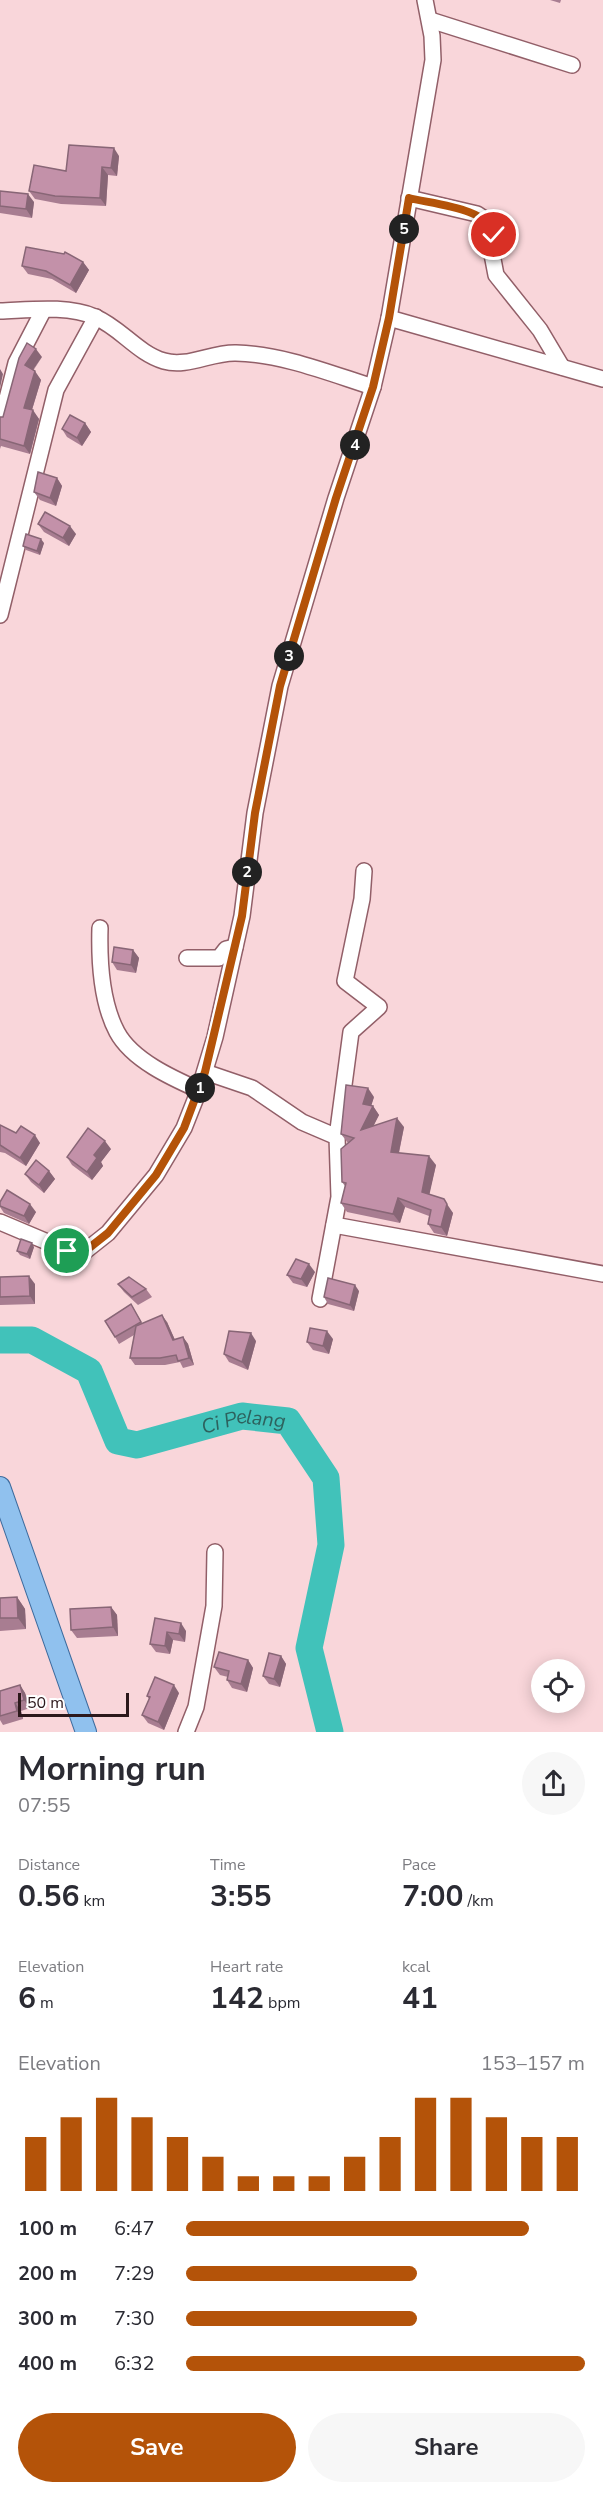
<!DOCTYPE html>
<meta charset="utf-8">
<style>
:root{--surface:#fff;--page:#f7f7f7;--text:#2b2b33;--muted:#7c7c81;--accent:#b45309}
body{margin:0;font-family:"Nunito Sans",sans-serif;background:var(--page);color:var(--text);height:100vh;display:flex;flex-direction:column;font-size:22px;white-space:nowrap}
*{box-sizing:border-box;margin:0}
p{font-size:20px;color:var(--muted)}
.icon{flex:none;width:33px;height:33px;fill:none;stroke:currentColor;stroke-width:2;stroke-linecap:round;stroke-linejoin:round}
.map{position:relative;height:1732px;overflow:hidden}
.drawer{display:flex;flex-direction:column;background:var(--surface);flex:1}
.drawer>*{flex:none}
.controls{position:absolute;left:531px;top:1659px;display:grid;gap:12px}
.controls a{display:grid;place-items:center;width:54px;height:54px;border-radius:50%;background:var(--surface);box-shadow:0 3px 15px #0003;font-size:30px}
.scale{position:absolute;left:18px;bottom:15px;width:111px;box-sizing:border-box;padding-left:6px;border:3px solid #2c181b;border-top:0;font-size:16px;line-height:21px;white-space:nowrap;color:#2c181b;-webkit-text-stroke:4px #fff;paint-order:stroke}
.pin{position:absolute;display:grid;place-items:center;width:51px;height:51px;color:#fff;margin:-26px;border:3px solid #fff;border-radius:50%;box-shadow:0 2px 6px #0007}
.km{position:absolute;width:30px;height:30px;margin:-15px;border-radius:50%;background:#222;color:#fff;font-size:16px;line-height:30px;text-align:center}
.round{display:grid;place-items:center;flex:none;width:63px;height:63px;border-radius:32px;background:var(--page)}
.overview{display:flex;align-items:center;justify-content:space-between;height:102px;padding:0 18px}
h1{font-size:33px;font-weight:700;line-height:45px}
.figures{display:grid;grid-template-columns:repeat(3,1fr);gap:9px;height:102px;padding:6px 18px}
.figures div{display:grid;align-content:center}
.figures b{font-size:30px;font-weight:700}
.figures small{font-size:16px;font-weight:400}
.figures p{font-size:16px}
.chart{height:168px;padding:12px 18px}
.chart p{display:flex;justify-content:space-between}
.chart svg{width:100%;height:108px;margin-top:6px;stroke:var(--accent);stroke-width:6}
.button{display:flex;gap:12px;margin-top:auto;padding:12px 18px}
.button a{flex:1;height:69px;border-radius:36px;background:var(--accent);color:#fff;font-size:24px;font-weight:700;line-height:69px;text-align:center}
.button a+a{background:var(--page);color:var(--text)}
ul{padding:0 18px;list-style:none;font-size:20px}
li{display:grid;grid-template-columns:96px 72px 1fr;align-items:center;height:45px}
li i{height:15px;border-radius:8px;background:var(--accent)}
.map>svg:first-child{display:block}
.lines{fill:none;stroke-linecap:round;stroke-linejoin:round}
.river{stroke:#41c2ba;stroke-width:27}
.minor-casing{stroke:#925f68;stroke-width:18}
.major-casing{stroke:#3d6b9d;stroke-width:22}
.minor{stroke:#fff;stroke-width:15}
.major{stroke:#90c1ee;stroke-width:20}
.wall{fill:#a87d91}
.shaded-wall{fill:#886676}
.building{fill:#c391a9;stroke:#886676;stroke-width:1.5}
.route-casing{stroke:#fff;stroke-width:12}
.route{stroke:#b45309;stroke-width:8}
.labels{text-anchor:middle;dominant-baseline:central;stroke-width:4.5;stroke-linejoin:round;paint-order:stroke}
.water-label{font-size:20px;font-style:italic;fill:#2d625e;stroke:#fff}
</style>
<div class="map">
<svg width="603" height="1732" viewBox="0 0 603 1732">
<rect width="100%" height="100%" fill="#f9d6da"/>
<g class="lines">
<path class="river" id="s1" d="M0 1340H32L89 1371 118 1441 137 1445 242 1416 288 1421 326 1478 331 1545 309 1648 330 1732"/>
<g class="minor-casing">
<g id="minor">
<polyline points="430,20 572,65"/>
<polyline points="409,198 477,214 489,222 494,235 492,254 496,275 540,330 562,367"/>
<path d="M0 311C29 310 68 305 95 317 121 328 137 353 164 361 187 368 212 352 236 353 282 354 329 373 373 387"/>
<polyline points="389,318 603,379"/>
<polyline points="2,418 16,363 43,311"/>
<polyline points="0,615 56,390 96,317"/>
<path d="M100 928C99 962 101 1002 117 1032 132 1060 172 1078 199 1090"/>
<polyline points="187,958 219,958 226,949 235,947"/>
<polyline points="205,1072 252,1088 302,1122 337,1137 339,1197 320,1299"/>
<polyline points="337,1137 351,1032 379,1007 345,981 362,899 364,871"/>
<polyline points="0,1222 71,1252 84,1252 108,1233 156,1175 184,1128 199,1090 215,1037 242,916 255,813 280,686 336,498 373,387 389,318 433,60 432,36 425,0"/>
<polyline points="334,1225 603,1274"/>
<polyline points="186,1732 196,1707 214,1606 215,1552"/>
</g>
</g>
<g class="major-casing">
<polyline id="major" points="0,1487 86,1732"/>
</g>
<use href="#minor" class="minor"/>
<use href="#major" class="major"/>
</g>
<g class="wall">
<polygon points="550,0 561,0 560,3"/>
<polygon points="119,156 117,176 108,175 106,206 61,204 35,199 29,191 66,171"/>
<polygon points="0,191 34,202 32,218 0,213"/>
<polygon points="83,262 89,270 76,293 52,279 28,274 22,266"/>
<polygon points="42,357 33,370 41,380 32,410 39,419 30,454 1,446 0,449 0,417 3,417"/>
<polygon points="85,423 91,432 82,446 67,437 62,429"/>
<polygon points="57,478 62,486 56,506 40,500 34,492"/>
<polygon points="38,524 76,534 69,546 44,532"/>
<polygon points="44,543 40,555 26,550 23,546"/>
<polygon points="133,950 139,958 136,973 117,970 112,962"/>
<polygon points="374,1097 371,1105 373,1106 379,1115 373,1126 404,1127 399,1153 436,1165 429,1194 453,1213 447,1236 434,1233 428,1224 429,1216 405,1207 400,1223 347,1212 341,1203 345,1186 342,1182 348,1143 341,1134"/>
<polygon points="0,1125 16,1133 40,1143 26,1166 5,1153 0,1152"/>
<polygon points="111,1149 101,1162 103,1166 92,1180 72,1165 67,1157"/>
<polygon points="49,1171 55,1179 44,1193 31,1182 25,1174"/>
<polygon points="0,1202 36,1212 29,1224 4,1213 0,1207"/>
<polygon points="34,1247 30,1259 20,1255 17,1251"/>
<polygon points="315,1272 307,1287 293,1283 287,1275"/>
<polygon points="0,1277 35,1284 35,1304 0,1305"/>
<polygon points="118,1284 146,1289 152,1297 138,1305 124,1292"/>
<polygon points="359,1291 354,1311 328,1304 324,1297"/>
<polygon points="131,1304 142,1323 167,1322 175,1340 183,1337 188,1344 194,1365 183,1368 180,1362 165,1365 135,1365 130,1358 134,1335 119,1344 115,1337"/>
<polygon points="333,1339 329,1354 313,1350 307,1342"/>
<polygon points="256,1341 248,1370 229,1362 224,1354"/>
<polygon points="17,1597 25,1609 26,1629 0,1631 0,1598"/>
<polygon points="111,1607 117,1615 118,1636 77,1638 71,1630"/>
<polygon points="155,1618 186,1631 185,1642 173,1640 170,1654 156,1652 150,1644"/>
<polygon points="281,1656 286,1664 280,1687 269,1684 263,1676"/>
<polygon points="248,1660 253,1668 247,1692 232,1688 227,1680 228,1677 220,1675 214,1667"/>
<polygon points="20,1685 25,1693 30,1708 21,1711 23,1719 3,1725 0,1720 0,1691"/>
<polygon points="179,1693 164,1730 148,1723 142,1715 149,1699 147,1696"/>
</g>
<g class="shaded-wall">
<polygon points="114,148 119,156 117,176 111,168"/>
<polygon points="102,167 108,175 106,206 100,198"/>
<polygon points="28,194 34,202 32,218 26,209"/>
<polygon points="83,262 89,270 76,293 70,285"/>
<polygon points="36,349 42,357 31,373 25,365"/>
<polygon points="0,369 3,374 0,388"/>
<polygon points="35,371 41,380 30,416 24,408"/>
<polygon points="33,410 39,419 30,454 24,446"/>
<polygon points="85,423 91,432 82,446 77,438"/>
<polygon points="57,478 62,486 56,506 50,498"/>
<polygon points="70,526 76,534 69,546 63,538"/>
<polygon points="41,539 44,543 40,555 37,551"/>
<polygon points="133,950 139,958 136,973 131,965"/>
<polygon points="368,1088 374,1097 369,1113 363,1104"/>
<polygon points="373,1106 379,1115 367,1139 361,1130"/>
<polygon points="397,1118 404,1127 397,1161 391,1152"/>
<polygon points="35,1135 40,1143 26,1166 20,1158"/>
<polygon points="105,1141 111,1149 101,1162 103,1166 92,1180 87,1172 94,1155"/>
<polygon points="429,1156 436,1165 428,1201 422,1192"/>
<polygon points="49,1171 55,1179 44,1193 39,1185"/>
<polygon points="398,1198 405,1207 400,1223 393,1214"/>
<polygon points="30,1204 36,1212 29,1224 24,1216"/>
<polygon points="447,1204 453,1213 447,1236 441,1227"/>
<polygon points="32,1243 34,1247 30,1259 27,1254"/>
<polygon points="309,1264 315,1272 307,1287 301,1279"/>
<polygon points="29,1276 35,1284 35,1304 30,1296"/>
<polygon points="355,1285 359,1291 354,1311 350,1305"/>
<polygon points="162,1315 167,1322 178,1347 173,1340"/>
<polygon points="327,1331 333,1339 329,1354 323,1346"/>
<polygon points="251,1333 256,1341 248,1370 242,1362"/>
<polygon points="183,1337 188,1344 194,1365 189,1358"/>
<polygon points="17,1597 25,1609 26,1629 18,1618"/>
<polygon points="111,1607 117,1615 118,1636 113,1627"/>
<polygon points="181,1623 186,1631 185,1642 179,1634"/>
<polygon points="167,1632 173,1640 170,1654 165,1646"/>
<polygon points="281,1656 286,1664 280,1687 274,1679"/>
<polygon points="248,1660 253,1668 247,1692 241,1684"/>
<polygon points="20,1685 25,1693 30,1708 24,1700"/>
<polygon points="174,1685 179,1693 164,1730 158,1722"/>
<polygon points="15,1703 21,1711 23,1719 17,1711"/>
</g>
<g class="building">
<polygon points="69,145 114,148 111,168 102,167 100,198 55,196 29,191 34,165 66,171"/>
<polygon points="0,191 28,194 26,209 0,206"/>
<polygon points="26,247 64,254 65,252 83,262 70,285 46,271 22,266"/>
<polygon points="27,343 36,349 25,365 35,371 24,408 33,410 24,446 0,439 0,417 3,417 19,358"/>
<polygon points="70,415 85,423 77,438 62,429"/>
<polygon points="38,472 57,478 50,498 34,492"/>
<polygon points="45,512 70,526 63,538 38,524"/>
<polygon points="26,534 41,539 37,551 23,546"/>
<polygon points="114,947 133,950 131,965 112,962"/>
<polygon points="346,1085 368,1088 363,1104 373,1106 361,1130 397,1118 391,1152 429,1156 422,1192 444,1199 447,1204 441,1227 428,1224 431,1210 398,1198 393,1214 341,1203 346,1183 342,1182 341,1149 354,1138 341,1134"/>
<polygon points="0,1125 16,1133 21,1126 35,1135 20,1158 0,1145"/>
<polygon points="88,1128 105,1141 94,1155 97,1158 87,1172 67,1157"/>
<polygon points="36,1160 49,1171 39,1185 25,1174"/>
<polygon points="7,1190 30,1204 24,1216 0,1206 0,1202"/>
<polygon points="21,1239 32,1243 27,1254 17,1251"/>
<polygon points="296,1259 309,1264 301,1279 287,1275"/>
<polygon points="29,1276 30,1296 0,1297 0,1277"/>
<polygon points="129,1277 146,1289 132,1297 118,1284"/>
<polygon points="328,1278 355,1285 350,1305 324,1297"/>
<polygon points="131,1304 141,1322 115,1337 105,1321"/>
<polygon points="162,1315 173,1340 183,1337 189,1358 178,1361 176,1355 160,1358 130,1358 136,1326"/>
<polygon points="310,1328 327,1331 323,1346 307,1342"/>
<polygon points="229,1331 251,1333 242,1362 224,1354"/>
<polygon points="17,1597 18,1618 0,1618 0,1598"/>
<polygon points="111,1607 113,1627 71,1630 70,1609"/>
<polygon points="155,1618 181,1623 179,1634 167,1632 165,1646 150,1644"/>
<polygon points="219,1652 248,1660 241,1684 227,1680 229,1671 214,1667"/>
<polygon points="269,1653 281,1656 274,1679 263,1676"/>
<polygon points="155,1677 174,1685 158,1722 142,1715 150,1697 147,1696"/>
<polygon points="20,1685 24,1700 15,1703 17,1711 0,1716 0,1691"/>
</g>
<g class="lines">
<g class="route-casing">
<path id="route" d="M67 1251 84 1252 108 1233 156 1175 184 1128 205 1072 242 916 255 813 280 686 336 498 373 387 389 318 409 198C432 204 490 208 494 235"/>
</g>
<use href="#route" class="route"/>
</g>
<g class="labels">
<g class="water-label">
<text stroke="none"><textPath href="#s1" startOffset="302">Ci Pelang</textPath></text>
</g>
</g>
</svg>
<div class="controls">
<a><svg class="icon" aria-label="locate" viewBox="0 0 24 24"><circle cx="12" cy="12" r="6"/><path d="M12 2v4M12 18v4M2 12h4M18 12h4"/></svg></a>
</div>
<div class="scale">50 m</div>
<div class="pin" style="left:67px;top:1251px;background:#1e9e55"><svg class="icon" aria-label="arrive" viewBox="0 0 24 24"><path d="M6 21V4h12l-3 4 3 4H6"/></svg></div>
<div class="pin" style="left:494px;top:235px;background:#d93025"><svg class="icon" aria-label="check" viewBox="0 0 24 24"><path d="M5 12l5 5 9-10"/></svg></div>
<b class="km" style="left:200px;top:1088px">1</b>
<b class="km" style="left:247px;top:872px">2</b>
<b class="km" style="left:289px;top:656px">3</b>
<b class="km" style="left:355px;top:445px">4</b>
<b class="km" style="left:404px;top:229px">5</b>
</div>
<section class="drawer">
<div class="overview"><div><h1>Morning run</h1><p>07:55</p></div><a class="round"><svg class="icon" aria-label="share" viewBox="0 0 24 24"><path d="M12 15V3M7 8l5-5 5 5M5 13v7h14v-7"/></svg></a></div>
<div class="figures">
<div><p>Distance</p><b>0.56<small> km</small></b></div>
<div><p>Time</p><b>3:55</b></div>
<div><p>Pace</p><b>7:00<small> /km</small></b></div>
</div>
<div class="figures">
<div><p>Elevation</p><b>6<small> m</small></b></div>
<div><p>Heart rate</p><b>142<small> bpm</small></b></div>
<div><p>kcal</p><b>41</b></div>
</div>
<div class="chart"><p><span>Elevation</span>153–157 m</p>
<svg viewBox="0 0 160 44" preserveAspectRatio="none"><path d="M5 44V22M15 44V14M25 44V6M35 44V14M45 44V22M55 44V30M65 44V38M75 44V38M85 44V38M95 44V30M105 44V22M115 44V6M125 44V6M135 44V14M145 44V22M155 44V22"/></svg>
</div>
<ul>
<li><b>100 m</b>6:47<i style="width:86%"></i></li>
<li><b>200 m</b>7:29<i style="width:58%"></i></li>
<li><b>300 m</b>7:30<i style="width:58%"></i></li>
<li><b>400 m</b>6:32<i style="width:100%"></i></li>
</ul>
<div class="button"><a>Save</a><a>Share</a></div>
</section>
